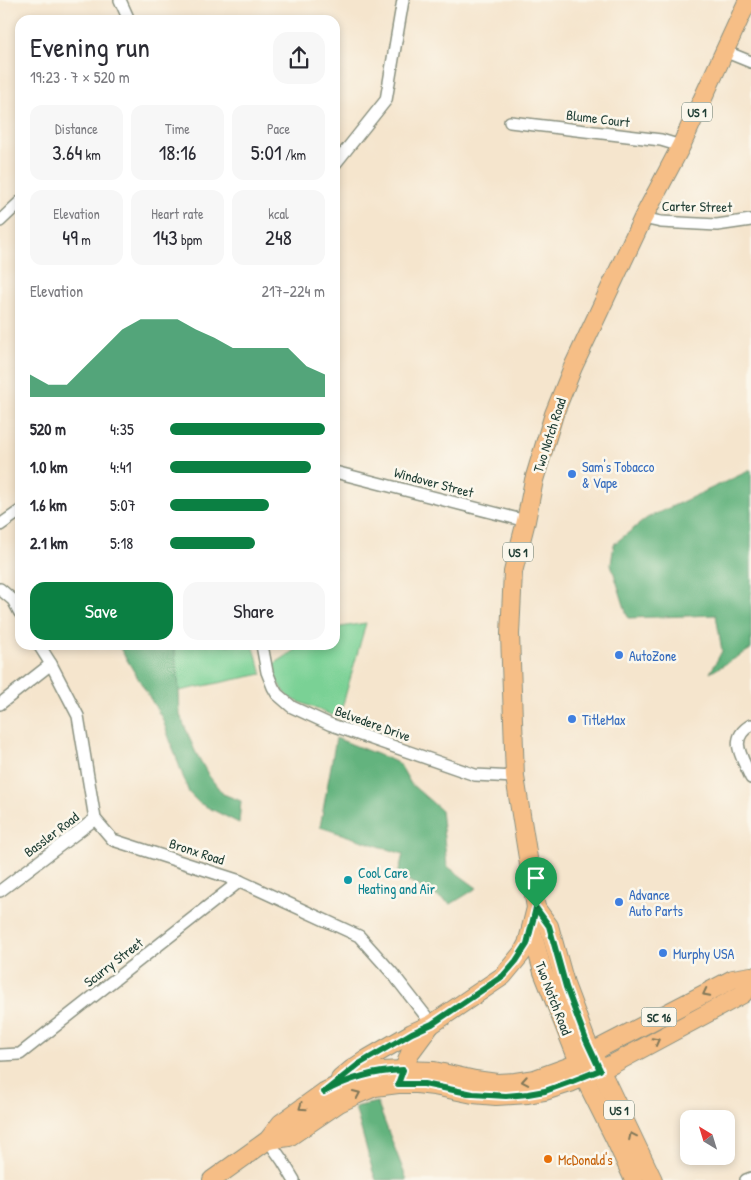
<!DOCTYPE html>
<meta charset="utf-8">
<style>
:root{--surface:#fff;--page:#f7f7f7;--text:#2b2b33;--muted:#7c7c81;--accent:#0b8043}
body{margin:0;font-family:"Patrick Hand",sans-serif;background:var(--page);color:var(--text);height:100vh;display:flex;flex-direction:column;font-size:19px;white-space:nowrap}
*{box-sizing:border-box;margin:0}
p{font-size:16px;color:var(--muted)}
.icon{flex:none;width:28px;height:28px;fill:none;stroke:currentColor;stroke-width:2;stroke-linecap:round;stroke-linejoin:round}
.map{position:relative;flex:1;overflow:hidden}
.side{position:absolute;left:15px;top:15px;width:325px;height:635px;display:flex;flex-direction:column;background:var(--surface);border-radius:15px;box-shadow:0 2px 8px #0003}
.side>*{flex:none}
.needle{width:32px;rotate:322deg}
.controls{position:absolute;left:680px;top:1110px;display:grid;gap:10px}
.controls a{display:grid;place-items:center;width:55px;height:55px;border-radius:10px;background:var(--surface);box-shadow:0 2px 8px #0003;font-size:25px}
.pin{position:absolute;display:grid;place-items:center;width:42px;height:42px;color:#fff;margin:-51px -21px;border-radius:50% 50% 50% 0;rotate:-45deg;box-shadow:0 0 5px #0007}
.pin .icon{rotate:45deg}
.round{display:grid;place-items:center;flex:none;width:52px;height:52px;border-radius:15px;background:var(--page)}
.summary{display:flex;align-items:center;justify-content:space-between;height:85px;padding:0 15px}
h1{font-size:28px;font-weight:600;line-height:38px}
.stats{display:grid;grid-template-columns:repeat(3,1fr);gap:8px;height:85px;padding:5px 15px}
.stats div{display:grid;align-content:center;border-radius:12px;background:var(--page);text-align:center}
.stats b{font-size:21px;font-weight:600}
.stats small{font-size:14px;font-weight:400}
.stats p{font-size:14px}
.chart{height:140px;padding:10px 15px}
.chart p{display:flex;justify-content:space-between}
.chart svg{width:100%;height:90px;margin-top:5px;fill:var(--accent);opacity:.7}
.button{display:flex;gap:10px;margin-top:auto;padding:10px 15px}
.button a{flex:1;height:58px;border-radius:15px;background:var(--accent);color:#fff;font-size:20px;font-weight:600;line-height:58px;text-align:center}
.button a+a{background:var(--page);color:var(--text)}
ul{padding:0 15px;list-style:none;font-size:16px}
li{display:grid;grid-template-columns:80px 60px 1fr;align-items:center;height:38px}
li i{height:12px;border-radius:6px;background:var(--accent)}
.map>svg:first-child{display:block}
.green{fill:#7ad195;stroke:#4c8764}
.forest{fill:#63b37e;stroke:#417859}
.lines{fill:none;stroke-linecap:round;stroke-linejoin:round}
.minor-casing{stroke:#8a9180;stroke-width:14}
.primary-casing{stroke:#8a9180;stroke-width:20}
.minor{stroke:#fff;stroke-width:11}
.primary{stroke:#f6be86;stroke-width:18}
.oneway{stroke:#807759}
.route-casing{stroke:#fff;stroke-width:10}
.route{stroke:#0b8043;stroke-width:6}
.shop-dot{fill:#3f7fe0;stroke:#fbf7ec;stroke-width:2}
.culture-dot{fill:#0f9aa8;stroke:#fbf7ec;stroke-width:2}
.food-dot{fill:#e8710a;stroke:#fbf7ec;stroke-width:2}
.labels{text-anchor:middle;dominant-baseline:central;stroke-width:5;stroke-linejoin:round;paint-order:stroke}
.shield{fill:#fbf7ec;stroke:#61756b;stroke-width:1}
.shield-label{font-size:12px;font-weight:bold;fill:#1f3d34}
.street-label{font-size:14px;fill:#1f3d34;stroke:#fbf7ec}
.shop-label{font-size:14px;fill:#366cbe;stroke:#fbf7ec;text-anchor:start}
.culture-label{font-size:14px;fill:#0d838f;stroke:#fbf7ec;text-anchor:start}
.food-label{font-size:14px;fill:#c56008;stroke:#fbf7ec;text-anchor:start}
</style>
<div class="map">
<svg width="751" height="1180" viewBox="0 0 751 1180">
<rect width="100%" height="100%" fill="#fbf7ec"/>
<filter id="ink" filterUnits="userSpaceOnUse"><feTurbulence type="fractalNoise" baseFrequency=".02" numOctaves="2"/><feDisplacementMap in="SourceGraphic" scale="10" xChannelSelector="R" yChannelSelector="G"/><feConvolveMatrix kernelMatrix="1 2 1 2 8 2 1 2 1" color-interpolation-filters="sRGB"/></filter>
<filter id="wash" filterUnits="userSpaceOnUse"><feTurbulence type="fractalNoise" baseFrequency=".0096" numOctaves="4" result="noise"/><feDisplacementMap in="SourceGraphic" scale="20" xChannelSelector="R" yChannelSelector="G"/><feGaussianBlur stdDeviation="1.12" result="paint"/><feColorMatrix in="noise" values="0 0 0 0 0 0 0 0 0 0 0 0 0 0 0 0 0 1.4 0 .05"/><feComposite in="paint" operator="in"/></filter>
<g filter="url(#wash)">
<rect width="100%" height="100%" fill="#f5e5cd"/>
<g class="green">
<polygon points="366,623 339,718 289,698 272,675 274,664 303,645 335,645 335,630 341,627"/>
<polygon points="174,645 253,645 262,674 179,691"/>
</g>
<g class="forest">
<polygon points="751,470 751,649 710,673 722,651 716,615 628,618 611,564 614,544 647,518"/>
<polygon points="118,645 174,645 179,691 180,715 195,751 209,776 223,794 241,801 239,823 199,803 189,793 162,718"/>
<polygon points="336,738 399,763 411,784 441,810 447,866 477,888 451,904 398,875 403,854 320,827"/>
<polygon points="377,1102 407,1180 376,1180 373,1172 355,1107"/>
</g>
</g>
<g filter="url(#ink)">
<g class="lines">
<g class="minor-casing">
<g id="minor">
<polyline points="120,0 129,20"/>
<polyline points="724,51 751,62"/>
<polyline points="510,122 661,140 681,146"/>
<polyline points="335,164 386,100 403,0"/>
<polyline points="643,218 661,222 717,225 751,220"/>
<polyline points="0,221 20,202"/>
<polyline points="335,472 526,521"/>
<polyline points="0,525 20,511"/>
<polyline points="0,589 13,600 20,613"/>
<polyline points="39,645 51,664 78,716 95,819 113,840 240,881 359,936 393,974 432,1024"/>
<polyline points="262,645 267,672 273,687 277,694 292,707 329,724 475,775 515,777"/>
<polyline points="0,704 51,664"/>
<path d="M751 725C727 739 743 758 751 778"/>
<polyline points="0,891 95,819"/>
<polyline points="0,1055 20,1054 240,881"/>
<polyline points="268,1140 282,1160 294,1180"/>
<polyline points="746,1180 751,1178"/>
</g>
</g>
<g class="primary-casing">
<g id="primary">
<polyline points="536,908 549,926 566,987 586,1040 653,1180"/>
<polyline points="340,1079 352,1069 367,1059 412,1033 432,1024 503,976 522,953 527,944 531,929"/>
<polyline points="400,1079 410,1053 430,1026"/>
<polyline points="268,1140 289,1137 339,1103 356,1095 375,1087 398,1084 417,1084 434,1086 473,1094 496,1096 528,1094 545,1091 570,1083 613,1064 743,994 751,984"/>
<polyline points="212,1180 268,1140 281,1123 324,1092 346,1081 381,1071 403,1070 434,1071 475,1080 497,1083 515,1082 535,1079 571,1066 602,1047 733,979 751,976"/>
<polyline points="634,1180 615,1139 588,1085 543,972 531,928 536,908 515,777 510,634 513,572 526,521 534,480 554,414 573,367 643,218 681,146 748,0"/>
</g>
</g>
<use href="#minor" class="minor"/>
<use href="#primary" class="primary"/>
</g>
<defs><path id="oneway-chevron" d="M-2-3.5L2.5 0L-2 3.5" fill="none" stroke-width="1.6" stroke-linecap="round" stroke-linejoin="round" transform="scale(1.25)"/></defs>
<g class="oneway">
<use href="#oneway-chevron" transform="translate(706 993) rotate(153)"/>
<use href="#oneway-chevron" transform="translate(656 1041) rotate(-28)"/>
<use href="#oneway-chevron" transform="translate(525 1081) rotate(170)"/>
<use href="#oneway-chevron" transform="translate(357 1094) rotate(-25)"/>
<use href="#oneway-chevron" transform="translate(302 1107) rotate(145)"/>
<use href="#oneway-chevron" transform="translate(632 1136) rotate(-116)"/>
</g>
</g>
<g class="lines" filter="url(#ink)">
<g class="route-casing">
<path id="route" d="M536 908 549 926 566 987 586 1040 600 1070 570 1082 545 1091 528 1094 506 1096 473 1094 424 1084H398L403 1070C375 1071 349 1078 324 1092L359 1064 412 1033 432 1024 503 976 516 961 527 944Z"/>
</g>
<use href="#route" class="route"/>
</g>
<g class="shop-dot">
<circle cx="572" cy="474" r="5"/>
<circle cx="619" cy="655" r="5"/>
<circle cx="572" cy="719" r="5"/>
<circle cx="619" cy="902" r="5"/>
<circle cx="663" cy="953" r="5"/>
</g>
<circle class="culture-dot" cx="348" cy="880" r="5"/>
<circle class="food-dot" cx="548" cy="1159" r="5"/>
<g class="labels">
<g class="shield">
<rect x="682" y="102.5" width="30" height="19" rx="4"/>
<rect x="503" y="542.5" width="30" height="19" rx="4"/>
<rect x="641.5" y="1007.5" width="35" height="19" rx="4"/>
<rect x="604" y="1100.5" width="30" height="19" rx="4"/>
</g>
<g class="shield-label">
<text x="697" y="112">US 1</text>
<text x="518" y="552">US 1</text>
<text x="659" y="1017">SC 16</text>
<text x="619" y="1110">US 1</text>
</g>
<g class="street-label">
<text transform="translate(598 118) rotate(7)">Blume Court</text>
<text transform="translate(697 206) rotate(1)">Carter Street</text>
<text transform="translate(549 435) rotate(-72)">Two Notch Road</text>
<text transform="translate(434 482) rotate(15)">Windover Street</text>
<text transform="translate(373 723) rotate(20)">Belvedere Drive</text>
<text transform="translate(51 834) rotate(-37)">Bassler Road</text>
<text transform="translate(197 851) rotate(18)">Bronx Road</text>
<text transform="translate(113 962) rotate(-38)">Scurry Street</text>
<text transform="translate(554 998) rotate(69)">Two Notch Road</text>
</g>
<g class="shop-label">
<text x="582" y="466">Sam's Tobacco<tspan x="582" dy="16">&amp; Vape</tspan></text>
<text x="629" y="655">AutoZone</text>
<text x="582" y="719">TitleMax</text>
<text x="629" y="894">Advance<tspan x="629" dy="16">Auto Parts</tspan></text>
<text x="673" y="953">Murphy USA</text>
</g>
<g class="culture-label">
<text x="358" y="872">Cool Care<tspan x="358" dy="16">Heating and Air</tspan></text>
</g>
<g class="food-label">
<text x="558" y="1159">McDonald's</text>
</g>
</g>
</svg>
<div class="controls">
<a><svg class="needle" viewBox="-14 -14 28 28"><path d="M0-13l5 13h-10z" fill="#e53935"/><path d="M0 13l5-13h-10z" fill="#7c7c81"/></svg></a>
</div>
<div class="pin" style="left:536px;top:908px;background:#1e9e55"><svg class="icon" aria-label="arrive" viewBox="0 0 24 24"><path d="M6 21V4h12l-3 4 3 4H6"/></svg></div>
<section class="side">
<div class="summary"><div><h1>Evening run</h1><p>19:23 · 7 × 520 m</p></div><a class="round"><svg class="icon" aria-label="share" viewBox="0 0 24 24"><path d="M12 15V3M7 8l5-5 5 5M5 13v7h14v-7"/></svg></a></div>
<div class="stats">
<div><p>Distance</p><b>3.64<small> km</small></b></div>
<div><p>Time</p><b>18:16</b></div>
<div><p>Pace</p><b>5:01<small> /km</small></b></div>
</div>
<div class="stats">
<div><p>Elevation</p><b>49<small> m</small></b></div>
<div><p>Heart rate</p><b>143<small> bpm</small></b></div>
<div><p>kcal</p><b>248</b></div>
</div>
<div class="chart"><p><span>Elevation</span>217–224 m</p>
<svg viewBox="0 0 160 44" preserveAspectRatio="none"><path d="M0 44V33L10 38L20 38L30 29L40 20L50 11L60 6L70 6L80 6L90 11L100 15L110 20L120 20L130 20L140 20L150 29L160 33V44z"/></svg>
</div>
<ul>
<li><b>520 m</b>4:35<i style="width:100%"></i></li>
<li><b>1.0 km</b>4:41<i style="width:91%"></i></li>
<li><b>1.6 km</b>5:07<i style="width:64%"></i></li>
<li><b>2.1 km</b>5:18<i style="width:55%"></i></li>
</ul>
<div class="button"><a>Save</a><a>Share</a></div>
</section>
</div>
